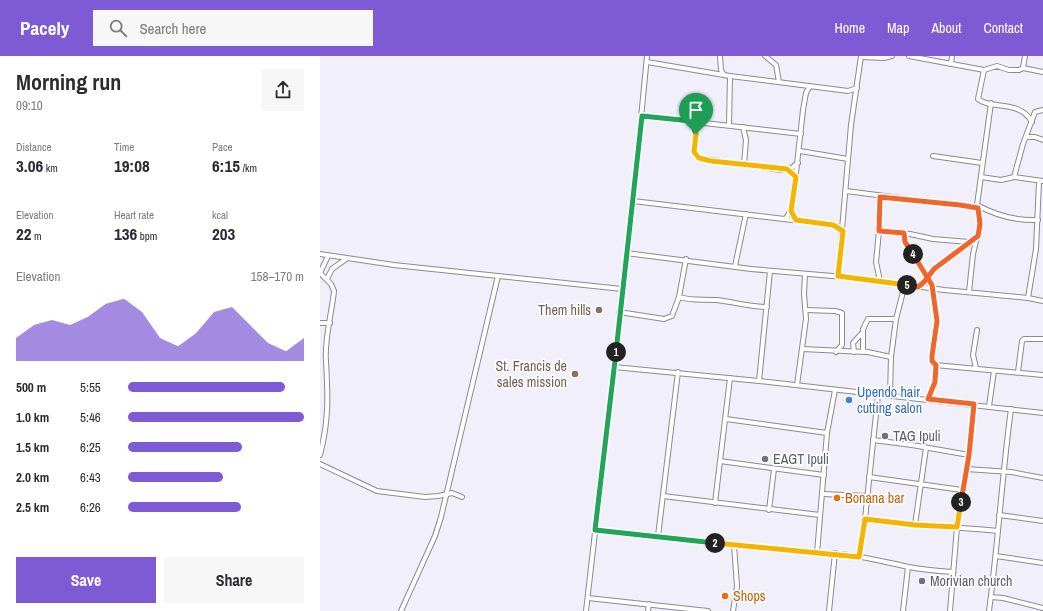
<!DOCTYPE html>
<meta charset="utf-8">
<style>
:root{--surface:#fff;--page:#f7f7f7;--text:#2b2b33;--muted:#7c7c81;--accent:#7e5bd5}
body{margin:0;font-family:"Archivo Narrow",sans-serif;background:var(--page);color:var(--text);height:100vh;display:flex;flex-direction:column;font-size:15px;white-space:nowrap}
*{box-sizing:border-box;margin:0}
p{font-size:13px;color:var(--muted)}
.icon{flex:none;width:22px;height:22px;fill:none;stroke:currentColor;stroke-width:2;stroke-linecap:round;stroke-linejoin:round}
.map{position:relative;flex:1;overflow:hidden}
.side{display:flex;flex-direction:column;background:var(--surface);width:320px}
.side>*{flex:none}
.pin{position:absolute;display:grid;place-items:center;width:34px;height:34px;color:#fff;margin:-41px -17px;border-radius:50% 50% 50% 0;rotate:-45deg;box-shadow:0 0 4px #0007}
.pin .icon{rotate:45deg}
.km{position:absolute;width:20px;height:20px;margin:-10px;border-radius:50%;background:#222;color:#fff;font-size:11px;line-height:20px;text-align:center}
.round{display:grid;place-items:center;flex:none;width:42px;height:42px;border-radius:0px;background:var(--page)}
.overview{display:flex;align-items:center;justify-content:space-between;height:68px;padding:0 16px}
h1{font-size:22px;font-weight:700;line-height:30px}
.metrics{display:grid;grid-template-columns:repeat(3,1fr);gap:6px;height:68px;padding:4px 16px}
.metrics div{display:grid;align-content:center}
.metrics b{font-size:17px;font-weight:700}
.metrics small{font-size:11px;font-weight:400}
.metrics p{font-size:11px}
.chart{height:112px;padding:8px 16px}
.chart p{display:flex;justify-content:space-between}
.chart svg{width:100%;height:72px;margin-top:4px;fill:var(--accent);opacity:.7}
.cta{display:flex;gap:8px;margin-top:auto;padding:8px 16px}
.cta a{flex:1;height:46px;border-radius:0px;background:var(--accent);color:#fff;font-size:16px;font-weight:700;line-height:46px;text-align:center}
.cta a+a{background:var(--page);color:var(--text)}
ul{padding:0 16px;list-style:none;font-size:13px}
li{display:grid;grid-template-columns:64px 48px 1fr;align-items:center;height:30px}
li i{height:10px;border-radius:5px;background:var(--accent)}
header{display:flex;align-items:center;gap:24px;box-sizing:border-box;height:56px;padding:0 20px;background:var(--accent);color:#fff}
header strong{font-size:19px}
nav{display:flex;gap:22px;margin-inline-start:auto;font-size:14px}
.search{width:280px;height:36px;background:var(--page);display:flex;align-items:center;gap:10px;box-sizing:border-box;padding:0 14px;border-radius:0px;color:var(--muted);font-size:15px}
main{display:flex;flex:1;min-height:0}
.map>svg:first-child{display:block}
.lines{fill:none;stroke-linecap:round;stroke-linejoin:round}
.minor-casing{stroke:#8b8993;stroke-width:6}
.minor{stroke:#fff;stroke-width:4}
.split-1-casing{stroke:#fff;stroke-width:8}
.split-2-casing{stroke:#fff;stroke-width:8}
.split-3-casing{stroke:#fff;stroke-width:8}
.split-4-casing{stroke:#fff;stroke-width:8}
.split-5-casing{stroke:#fff;stroke-width:8}
.split-6-casing{stroke:#fff;stroke-width:8}
.split-1{stroke:#22a559;stroke-width:5}
.split-2{stroke:#22a559;stroke-width:5}
.split-3{stroke:#f5b400;stroke-width:5}
.split-4{stroke:#f0652b;stroke-width:5}
.split-5{stroke:#f0652b;stroke-width:5}
.split-6{stroke:#f5b400;stroke-width:5}
.education-dot{fill:#8d6e63;stroke:#fefefe;stroke-width:1.5}
.shop-dot{fill:#3f7fe0;stroke:#fefefe;stroke-width:1.5}
.worship-dot{fill:#6b7280;stroke:#fefefe;stroke-width:1.5}
.food-dot{fill:#e8710a;stroke:#fefefe;stroke-width:1.5}
.labels{text-anchor:middle;dominant-baseline:central;stroke-width:3.5;stroke-linejoin:round;paint-order:stroke}
.education-label{font-size:14px;fill:#785e54;stroke:#fefefe;text-anchor:end}
.shop-label{font-size:14px;fill:#366cbe;stroke:#fefefe;text-anchor:start}
.worship-label{font-size:14px;fill:#5b616d;stroke:#fefefe;text-anchor:start}
.food-label{font-size:14px;fill:#c56008;stroke:#fefefe;text-anchor:start}
</style>
<header>
<strong>Pacely</strong>
<div class="search"><svg class="icon" aria-label="search" viewBox="0 0 24 24"><circle cx="10" cy="10" r="6"/><path d="M15 15l6 6"/></svg>Search here</div>
<nav><a>Home</a><a>Map</a><a>About</a><a>Contact</a></nav>
</header>
<main>
<section class="side">
<div class="overview"><div><h1>Morning run</h1><p>09:10</p></div><a class="round"><svg class="icon" aria-label="share" viewBox="0 0 24 24"><path d="M12 15V3M7 8l5-5 5 5M5 13v7h14v-7"/></svg></a></div>
<div class="metrics">
<div><p>Distance</p><b>3.06<small> km</small></b></div>
<div><p>Time</p><b>19:08</b></div>
<div><p>Pace</p><b>6:15<small> /km</small></b></div>
</div>
<div class="metrics">
<div><p>Elevation</p><b>22<small> m</small></b></div>
<div><p>Heart rate</p><b>136<small> bpm</small></b></div>
<div><p>kcal</p><b>203</b></div>
</div>
<div class="chart"><p><span>Elevation</span>158–170 m</p>
<svg viewBox="0 0 160 44" preserveAspectRatio="none"><path d="M0 44V30L10 22L20 19L30 22L40 17L50 9L60 6L70 14L80 30L90 35L100 27L110 14L120 11L130 22L140 33L150 38L160 30V44z"/></svg>
</div>
<ul>
<li><b>500 m</b>5:55<i style="width:89%"></i></li>
<li><b>1.0 km</b>5:46<i style="width:100%"></i></li>
<li><b>1.5 km</b>6:25<i style="width:65%"></i></li>
<li><b>2.0 km</b>6:43<i style="width:54%"></i></li>
<li><b>2.5 km</b>6:26<i style="width:64%"></i></li>
</ul>
<div class="cta"><a>Save</a><a>Share</a></div>
</section>
<div class="map">
<svg width="723" height="555" viewBox="0 0 723 555">
<rect width="100%" height="100%" fill="#f1effa"/>
<g class="lines">
<g class="minor-casing">
<g id="minor">
<polyline points="400,0 401,14 404,19"/>
<polyline points="445,0 456,9 459,26"/>
<polyline points="589,0 664,14 677,10 689,14 699,14 703,12 723,16"/>
<polyline points="541,1 564,2 572,0"/>
<polyline points="327,6 410,20 528,35 537,32"/>
<polyline points="631,8 632,0"/>
<polyline points="703,12 705,0"/>
<path d="M664 14 658 43C670 54 699 43 712 66"/>
<polyline points="322,60 481,78"/>
<polyline points="371,65 376,78 374,96 379,102 461,114 470,113 478,107"/>
<polyline points="409,69 410,20"/>
<polyline points="423,71 426,84 424,109"/>
<polyline points="706,81 715,81 723,84"/>
<polyline points="480,95 528,103"/>
<polyline points="613,100 662,107"/>
<polyline points="467,113 476,121"/>
<polyline points="661,121 681,124 694,121 703,88 715,56 723,54"/>
<polyline points="694,121 723,125"/>
<polyline points="526,135 658,152"/>
<polyline points="560,141 559,175 556,206 560,225"/>
<polyline points="313,145 506,168 517,170 523,175"/>
<path d="M657 149C677 160 696 165 718 164"/>
<polyline points="466,162 472,153 483,54 486,37 490,30"/>
<polyline points="559,175 590,178 613,183 649,186"/>
<polyline points="584,177 587,191 612,228 617,265 612,300 612,305 615,309 615,325 608,343"/>
<polyline points="306,197 431,213 536,222 624,234 708,242 723,245"/>
<polyline points="0,198 74,209 302,233"/>
<polyline points="415,210 426,158"/>
<path d="M0 217 11 228 14 235C12 256 4 284 6 305 8 340 9 365 0 399"/>
<polyline points="0,217 8,200"/>
<polyline points="518,220 531,69 541,0"/>
<polyline points="7,223 12,213 26,203"/>
<polyline points="598,230 604,226 614,213 658,180"/>
<polyline points="649,236 653,198 660,168 657,149 671,47"/>
<path d="M359 241C371 245 384 243 397 244 414 246 430 251 447 251"/>
<polyline points="708,242 716,193 719,126"/>
<polyline points="486,254 515,255 522,257 522,289 516,296"/>
<polyline points="299,256 344,263 352,260 359,241 366,203"/>
<polyline points="0,267 10,267"/>
<polyline points="482,293 545,296"/>
<polyline points="534,296 533,287 543,276"/>
<polyline points="571,301 543,295 543,273 548,263 576,263"/>
<polyline points="615,309 723,319"/>
<polyline points="294,311 439,325 723,357"/>
<polyline points="656,312 653,299 657,274"/>
<polyline points="698,316 702,285 704,283 723,283"/>
<polyline points="439,325 450,215"/>
<polyline points="477,329 486,263 484,238 485,219"/>
<path d="M515 334 507 377 497 497C528 496 559 505 589 511 604 514 618 515 633 516"/>
<polyline points="570,340 571,301 576,263 585,228"/>
<polyline points="669,350 674,315"/>
<polyline points="406,363 507,377"/>
<polyline points="553,384 592,389 649,399"/>
<polyline points="400,405 504,419"/>
<polyline points="0,408 57,435 105,441 118,440 132,437 142,441"/>
<polyline points="646,413 691,416 723,422"/>
<polyline points="549,421 642,434"/>
<polyline points="503,438 547,440"/>
<polyline points="343,440 500,459"/>
<polyline points="395,447 410,322"/>
<polyline points="449,454 454,413"/>
<polyline points="679,459 723,465"/>
<path d="M545 463C589 471 634 470 678 475"/>
<polyline points="595,469 606,392"/>
<polyline points="275,474 497,497"/>
<polyline points="338,480 358,316"/>
<polyline points="676,500 723,507"/>
<polyline points="539,501 545,463 558,339"/>
<polyline points="671,541 683,542 723,552"/>
<polyline points="268,542 388,555"/>
<polyline points="81,555 115,480 121,461 178,220"/>
<polyline points="266,555 313,145 327,0"/>
<polyline points="328,555 329,548"/>
<polyline points="413,555 417,530 414,489"/>
<polyline points="509,555 515,497"/>
<polyline points="583,555 588,511"/>
<polyline points="630,555 637,471 649,399 654,348"/>
<path d="M669 555C678 488 682 420 691 353"/>
</g>
</g>
<use href="#minor" class="minor"/>
</g>
<g class="lines">
<g class="split-1-casing">
<polyline id="split-1" points="296,296 322,60 371,65 376,78"/>
</g>
<g class="split-2-casing">
<polyline id="split-2" points="296,296 275,474 395,487"/>
</g>
<g class="split-3-casing">
<polyline id="split-3" points="395,487 539,501 545,463 595,469 637,471 641,446"/>
</g>
<g class="split-4-casing">
<polyline id="split-4" points="593,198 612,229 617,265 612,300 612,305 616,309 615,326 608,343 654,348 649,399 641,446"/>
</g>
<g class="split-5-casing">
<polyline id="split-5" points="587,229 598,231 604,226 614,213 658,180 660,168 658,152 640,149 560,141 559,175 584,177 585,186 593,198"/>
</g>
<g class="split-6-casing">
<polyline id="split-6" points="376,78 374,96 379,102 391,105 467,113 476,121 471,155 476,164 513,169 523,175 518,220 587,229"/>
</g>
<use href="#split-1" class="split-1"/>
<use href="#split-2" class="split-2"/>
<use href="#split-3" class="split-3"/>
<use href="#split-4" class="split-4"/>
<use href="#split-5" class="split-5"/>
<use href="#split-6" class="split-6"/>
</g>
<g class="education-dot">
<circle cx="279" cy="254" r="4"/>
<circle cx="255" cy="318" r="4"/>
</g>
<circle class="shop-dot" cx="529" cy="344" r="4"/>
<g class="worship-dot">
<circle cx="565" cy="380" r="4"/>
<circle cx="445" cy="403" r="4"/>
<circle cx="602" cy="525" r="4"/>
</g>
<g class="food-dot">
<circle cx="517" cy="442" r="4"/>
<circle cx="405" cy="540" r="4"/>
</g>
<g class="labels">
<g class="education-label">
<text x="271" y="254">Them hills</text>
<text x="247" y="310">St. Francis de<tspan x="247" dy="16">sales mission</tspan></text>
</g>
<g class="shop-label">
<text x="537" y="336">Upendo hair<tspan x="537" dy="16">cutting salon</tspan></text>
</g>
<g class="worship-label">
<text x="573" y="380">TAG Ipuli</text>
<text x="453" y="403">EAGT Ipuli</text>
<text x="610" y="525">Morivian church</text>
</g>
<g class="food-label">
<text x="525" y="442">Bonana bar</text>
<text x="413" y="540">Shops</text>
</g>
</g>
</svg>
<div class="pin" style="left:376px;top:78px;background:#1e9e55"><svg class="icon" aria-label="arrive" viewBox="0 0 24 24"><path d="M6 21V4h12l-3 4 3 4H6"/></svg></div>
<b class="km" style="left:296px;top:296px">1</b>
<b class="km" style="left:395px;top:487px">2</b>
<b class="km" style="left:641px;top:446px">3</b>
<b class="km" style="left:593px;top:198px">4</b>
<b class="km" style="left:587px;top:229px">5</b>
</div>
</main>
